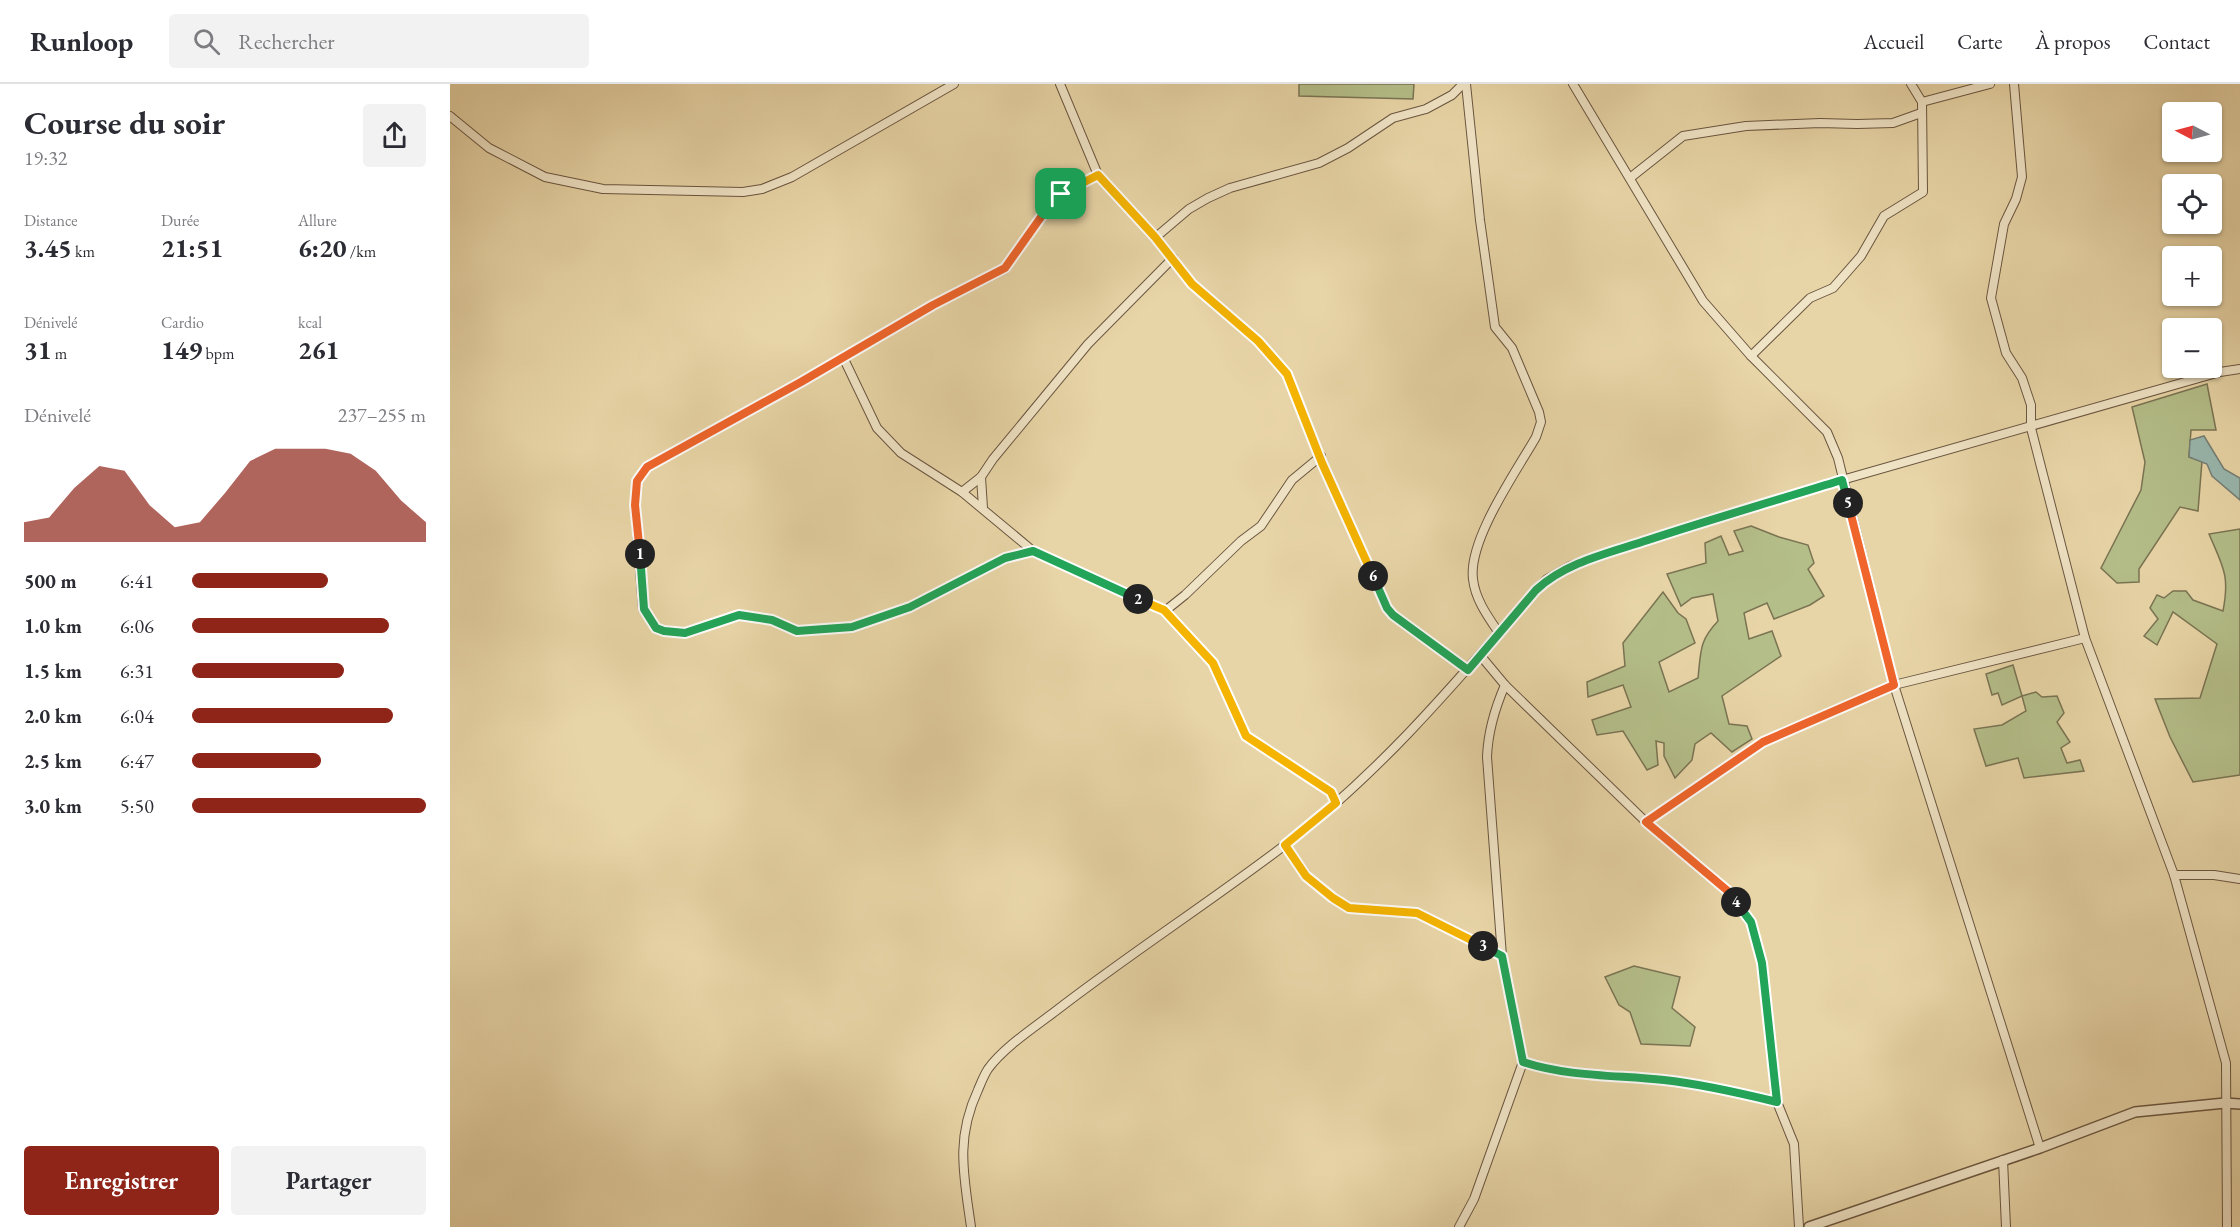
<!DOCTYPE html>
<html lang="fr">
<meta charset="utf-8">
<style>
:root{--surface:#fff;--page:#f2f2f3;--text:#2b2b33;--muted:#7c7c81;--line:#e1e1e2;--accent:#8f2418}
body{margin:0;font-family:"EB Garamond",serif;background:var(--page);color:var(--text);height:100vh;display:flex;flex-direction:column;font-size:22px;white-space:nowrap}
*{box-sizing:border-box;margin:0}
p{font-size:20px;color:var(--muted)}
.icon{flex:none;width:33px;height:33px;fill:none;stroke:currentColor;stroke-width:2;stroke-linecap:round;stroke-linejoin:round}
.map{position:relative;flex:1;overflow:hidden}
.drawer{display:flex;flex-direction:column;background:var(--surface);width:450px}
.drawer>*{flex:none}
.needle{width:39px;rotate:276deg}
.fabs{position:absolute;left:1712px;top:18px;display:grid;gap:12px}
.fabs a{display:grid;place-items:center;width:60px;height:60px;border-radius:6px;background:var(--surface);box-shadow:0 2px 4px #0004;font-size:30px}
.pin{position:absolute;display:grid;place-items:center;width:51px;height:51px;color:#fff;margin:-26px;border-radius:12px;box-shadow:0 3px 9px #0006}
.km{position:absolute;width:30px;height:30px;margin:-15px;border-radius:50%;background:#222;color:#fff;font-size:16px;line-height:30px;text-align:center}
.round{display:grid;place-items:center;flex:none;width:63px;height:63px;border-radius:6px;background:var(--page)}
.headline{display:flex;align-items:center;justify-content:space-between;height:102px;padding:0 24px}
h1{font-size:33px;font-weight:700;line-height:45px}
.stats{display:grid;grid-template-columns:repeat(3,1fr);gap:9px;height:102px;padding:6px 24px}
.stats div{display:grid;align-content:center}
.stats b{font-size:26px;font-weight:700}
.stats small{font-size:16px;font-weight:400}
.stats p{font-size:16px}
.chart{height:168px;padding:12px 24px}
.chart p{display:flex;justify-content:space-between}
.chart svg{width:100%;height:108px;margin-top:6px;fill:var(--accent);opacity:.7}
.action{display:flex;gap:12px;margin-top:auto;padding:12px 24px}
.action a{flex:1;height:69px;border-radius:6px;background:var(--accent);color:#fff;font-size:24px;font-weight:700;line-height:69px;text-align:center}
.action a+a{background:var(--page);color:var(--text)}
ul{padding:0 24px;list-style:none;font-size:20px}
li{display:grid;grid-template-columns:96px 72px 1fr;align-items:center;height:45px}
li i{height:15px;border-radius:8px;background:var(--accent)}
header{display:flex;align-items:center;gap:36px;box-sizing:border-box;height:84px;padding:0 30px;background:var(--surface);border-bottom:2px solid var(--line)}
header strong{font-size:28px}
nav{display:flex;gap:33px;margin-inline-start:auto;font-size:21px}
.search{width:420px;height:54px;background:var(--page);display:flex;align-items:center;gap:15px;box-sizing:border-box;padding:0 21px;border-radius:6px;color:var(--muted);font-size:22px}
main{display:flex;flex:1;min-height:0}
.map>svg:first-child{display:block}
.green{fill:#b4be89;stroke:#7a7453;stroke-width:1.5}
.water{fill:#99b7af;stroke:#757f75;stroke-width:1.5}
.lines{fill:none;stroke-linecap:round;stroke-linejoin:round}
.minor-casing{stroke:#6a5640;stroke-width:10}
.tertiary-casing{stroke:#6a5640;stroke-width:12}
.minor{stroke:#f0e4c6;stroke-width:8}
.tertiary{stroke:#f0e4c6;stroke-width:9}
.split-1-casing{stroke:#fff;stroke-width:12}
.split-2-casing{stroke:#fff;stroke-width:12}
.split-3-casing{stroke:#fff;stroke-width:12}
.split-4-casing{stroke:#fff;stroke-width:12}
.split-5-casing{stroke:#fff;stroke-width:12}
.split-6-casing{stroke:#fff;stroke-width:12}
.split-7-casing{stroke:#fff;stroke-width:12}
.split-1{stroke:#f0652b;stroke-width:8}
.split-2{stroke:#22a559;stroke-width:8}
.split-3{stroke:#f5b400;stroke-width:8}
.split-4{stroke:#22a559;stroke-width:8}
.split-5{stroke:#f0652b;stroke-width:8}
.split-6{stroke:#22a559;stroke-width:8}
.split-7{stroke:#f5b400;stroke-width:8}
</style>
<header>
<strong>Runloop</strong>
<div class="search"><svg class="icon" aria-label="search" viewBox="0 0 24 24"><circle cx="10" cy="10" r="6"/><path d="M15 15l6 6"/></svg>Rechercher</div>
<nav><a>Accueil</a><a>Carte</a><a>À propos</a><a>Contact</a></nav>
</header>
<main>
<section class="drawer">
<div class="headline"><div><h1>Course du soir</h1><p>19:32</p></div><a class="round"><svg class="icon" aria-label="share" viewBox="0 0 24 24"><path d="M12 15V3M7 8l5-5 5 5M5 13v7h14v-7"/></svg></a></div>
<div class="stats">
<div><p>Distance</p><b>3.45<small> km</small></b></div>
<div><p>Durée</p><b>21:51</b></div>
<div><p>Allure</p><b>6:20<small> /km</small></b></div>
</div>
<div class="stats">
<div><p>Dénivelé</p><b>31<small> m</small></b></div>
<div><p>Cardio</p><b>149<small> bpm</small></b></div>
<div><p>kcal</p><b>261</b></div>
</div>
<div class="chart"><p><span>Dénivelé</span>237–255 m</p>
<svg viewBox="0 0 160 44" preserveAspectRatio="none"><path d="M0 44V36L10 34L20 22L30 13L40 15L50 29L60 38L70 36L80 24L90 11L100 6L110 6L120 6L130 8L140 15L150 27L160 36V44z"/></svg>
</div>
<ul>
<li><b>500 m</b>6:41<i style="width:58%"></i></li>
<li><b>1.0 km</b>6:06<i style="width:84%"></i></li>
<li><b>1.5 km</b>6:31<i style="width:65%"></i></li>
<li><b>2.0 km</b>6:04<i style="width:86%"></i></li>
<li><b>2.5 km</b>6:47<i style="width:55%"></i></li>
<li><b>3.0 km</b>5:50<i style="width:100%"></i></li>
</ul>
<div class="action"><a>Enregistrer</a><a>Partager</a></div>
</section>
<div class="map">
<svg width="1790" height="1143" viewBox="0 0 1790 1143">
<rect width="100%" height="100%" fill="#e8d5a7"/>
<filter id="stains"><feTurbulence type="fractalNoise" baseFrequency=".00333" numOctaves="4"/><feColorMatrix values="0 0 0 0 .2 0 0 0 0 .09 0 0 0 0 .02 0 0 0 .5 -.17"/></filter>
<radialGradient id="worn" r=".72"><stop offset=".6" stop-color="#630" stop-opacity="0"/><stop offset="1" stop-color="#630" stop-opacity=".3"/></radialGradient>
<g class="green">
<polygon points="849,0 964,0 963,15 849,12"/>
<polygon points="1757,300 1766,346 1741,346 1739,373 1752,377 1748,427 1730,423 1689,485 1689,498 1667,499 1651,484 1691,406 1695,378 1682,323"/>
<path d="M1301 442 1329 453 1358 461 1364 479 1358 485 1374 512 1360 521 1324 535 1317 519 1294 529 1299 555 1322 547 1331 572 1272 612 1279 640 1297 642 1302 655 1282 668 1261 649 1245 660 1242 676 1225 694 1214 672V659L1206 657 1208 681 1197 686 1173 647 1147 651 1142 636 1181 623 1173 601 1138 613 1137 598 1175 582 1173 559 1213 508 1228 529 1236 535 1245 559 1209 578 1219 608 1248 594C1251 567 1249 557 1268 537L1263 510 1242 514 1231 522 1217 490 1256 479 1255 459 1271 452 1279 471 1293 467 1284 447Z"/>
<path d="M1790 445V691L1743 698 1720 653 1705 615 1750 614 1767 560 1723 528 1707 561 1694 552 1708 535 1700 524 1707 511 1714 514 1723 507H1736L1743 516 1773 527C1780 491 1773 483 1759 450Z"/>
<polygon points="1563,581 1572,612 1586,608 1592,613 1607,612 1614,629 1607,638 1620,658 1611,664 1617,679 1630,676 1634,687 1574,694 1568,674 1536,682 1524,645 1552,641 1576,627 1572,612 1552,621 1548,609 1542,611 1536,590"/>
<polygon points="1184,882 1230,893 1222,924 1245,943 1240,962 1191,960 1180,928 1169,921 1155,893"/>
</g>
<polygon class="water" points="1754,352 1774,385 1790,394 1790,416 1762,392 1757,380 1739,373 1740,356"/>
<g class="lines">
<g class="minor-casing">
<g id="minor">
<polyline points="610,0 648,91 706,153 742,200 808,257 837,290 872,379 937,524 943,531 1018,586"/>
<path d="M1016 0 1030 136 1045 243 1062 264 1089 328 1091 338 1086 353C1066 388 1018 456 1023 495 1025 515 1038 533 1049 549"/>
<polyline points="1123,0 1253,217 1301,272 1377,348 1388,374 1444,601 1590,1064"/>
<polyline points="1564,0 1572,93 1566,115 1554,140 1541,214 1556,269 1572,294 1581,321 1581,344 1635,554 1724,791 1776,979 1777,1143"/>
<polyline points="1472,18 1540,0"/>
<polyline points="0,32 39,64 95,93 153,105 293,108 312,105 342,93 504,0"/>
<polyline points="648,91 611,110 591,133 555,185 483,221 351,298 197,383 187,397 185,421 193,525 206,544 215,547 235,549 289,531 322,536 347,547 403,543 460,523 555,474 583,467 715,527 763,579 796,652 881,708 886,719"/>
<polyline points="1180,94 1233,52 1296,42 1370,39 1407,40 1443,39 1471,29"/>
<polyline points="706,153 739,125 758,114 780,104 869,79 898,64 943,34 976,25 1002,11 1013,0"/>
<polyline points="1301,272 1360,214 1383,204 1411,172 1434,132 1473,108 1472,18 1461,0"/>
<polyline points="393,273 427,344 451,369 512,408 583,467"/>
<polyline points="531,393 533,424"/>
<polyline points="512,408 531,393 543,375 638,260 723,174"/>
<polyline points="715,527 735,511 791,457 811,442 842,396 871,372"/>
<polyline points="1030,571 1055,601 1196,738 1279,808 1301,839 1312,879 1327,1018 1344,1060 1349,1143"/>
<polyline points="1196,738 1313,658 1444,601 1635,554"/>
<polyline points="835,761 857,792 883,814 899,824 967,829 1052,872"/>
<polyline points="1724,791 1764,791 1790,795"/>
<path d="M1073 978C1119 993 1166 991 1214 996 1252 1000 1290 1009 1327 1018"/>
<polyline points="1553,1076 1556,1143"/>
<path d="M521 1143C514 1092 505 1055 528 1006 531 999 534 991 538 985 554 963 585 943 607 926 681 869 760 818 835 761 930 689 1008 596 1086 506L1097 495 1120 482 1250 439 1392 396 1770 288 1790 285"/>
<path d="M1009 1143 1024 1115 1073 978 1052 872 1037 673C1038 647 1045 624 1055 601"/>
</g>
</g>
<g class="tertiary-casing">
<polyline id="tertiary" points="1359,1143 1590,1064 1685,1028 1775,1019 1790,1020"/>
</g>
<use href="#minor" class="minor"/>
<use href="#tertiary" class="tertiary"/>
</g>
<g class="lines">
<g class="split-1-casing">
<polyline id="split-1" points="190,470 185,421 187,397 197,383 351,298 483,221 555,184 591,133 611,110"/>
</g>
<g class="split-2-casing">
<polyline id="split-2" points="190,470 194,525 206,544 214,547 235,549 289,531 322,536 347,547 402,543 460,523 555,474 583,467 688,515"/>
</g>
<g class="split-3-casing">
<polyline id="split-3" points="688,515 714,526 763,579 796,652 881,708 886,719 835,761 856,792 883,814 899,824 967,829 1033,862"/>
</g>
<g class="split-4-casing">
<path id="split-4" d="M1033 862 1052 872 1073 978C1119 993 1166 991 1214 996 1252 1000 1290 1009 1327 1018L1312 879 1301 838 1286 818"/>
</g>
<g class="split-5-casing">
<polyline id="split-5" points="1286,818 1279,808 1196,738 1313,658 1444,601 1398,419"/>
</g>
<g class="split-6-casing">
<path id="split-6" d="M923 492 937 524 943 531 1018 586 1086 506C1116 478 1159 469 1198 456 1262 435 1327 416 1392 396L1398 419"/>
</g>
<g class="split-7-casing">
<polyline id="split-7" points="611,110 648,91 705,153 742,200 808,257 837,290 872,379 923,492"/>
</g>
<use href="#split-1" class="split-1"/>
<use href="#split-2" class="split-2"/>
<use href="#split-3" class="split-3"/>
<use href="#split-4" class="split-4"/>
<use href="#split-5" class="split-5"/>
<use href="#split-6" class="split-6"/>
<use href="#split-7" class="split-7"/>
</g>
<rect width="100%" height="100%" filter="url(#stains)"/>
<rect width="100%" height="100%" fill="url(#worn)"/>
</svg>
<div class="fabs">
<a><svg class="needle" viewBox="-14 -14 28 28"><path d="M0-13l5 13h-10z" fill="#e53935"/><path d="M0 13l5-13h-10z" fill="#7c7c81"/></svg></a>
<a><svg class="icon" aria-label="locate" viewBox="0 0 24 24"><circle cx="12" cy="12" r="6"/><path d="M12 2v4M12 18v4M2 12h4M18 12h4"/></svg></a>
<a>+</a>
<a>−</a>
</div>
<div class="pin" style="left:611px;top:110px;background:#1e9e55"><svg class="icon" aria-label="arrive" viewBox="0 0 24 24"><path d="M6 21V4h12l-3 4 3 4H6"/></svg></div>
<b class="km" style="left:190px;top:470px">1</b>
<b class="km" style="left:688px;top:515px">2</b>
<b class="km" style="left:1033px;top:862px">3</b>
<b class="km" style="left:1286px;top:818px">4</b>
<b class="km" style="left:1398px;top:419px">5</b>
<b class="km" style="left:923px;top:492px">6</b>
</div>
</main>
